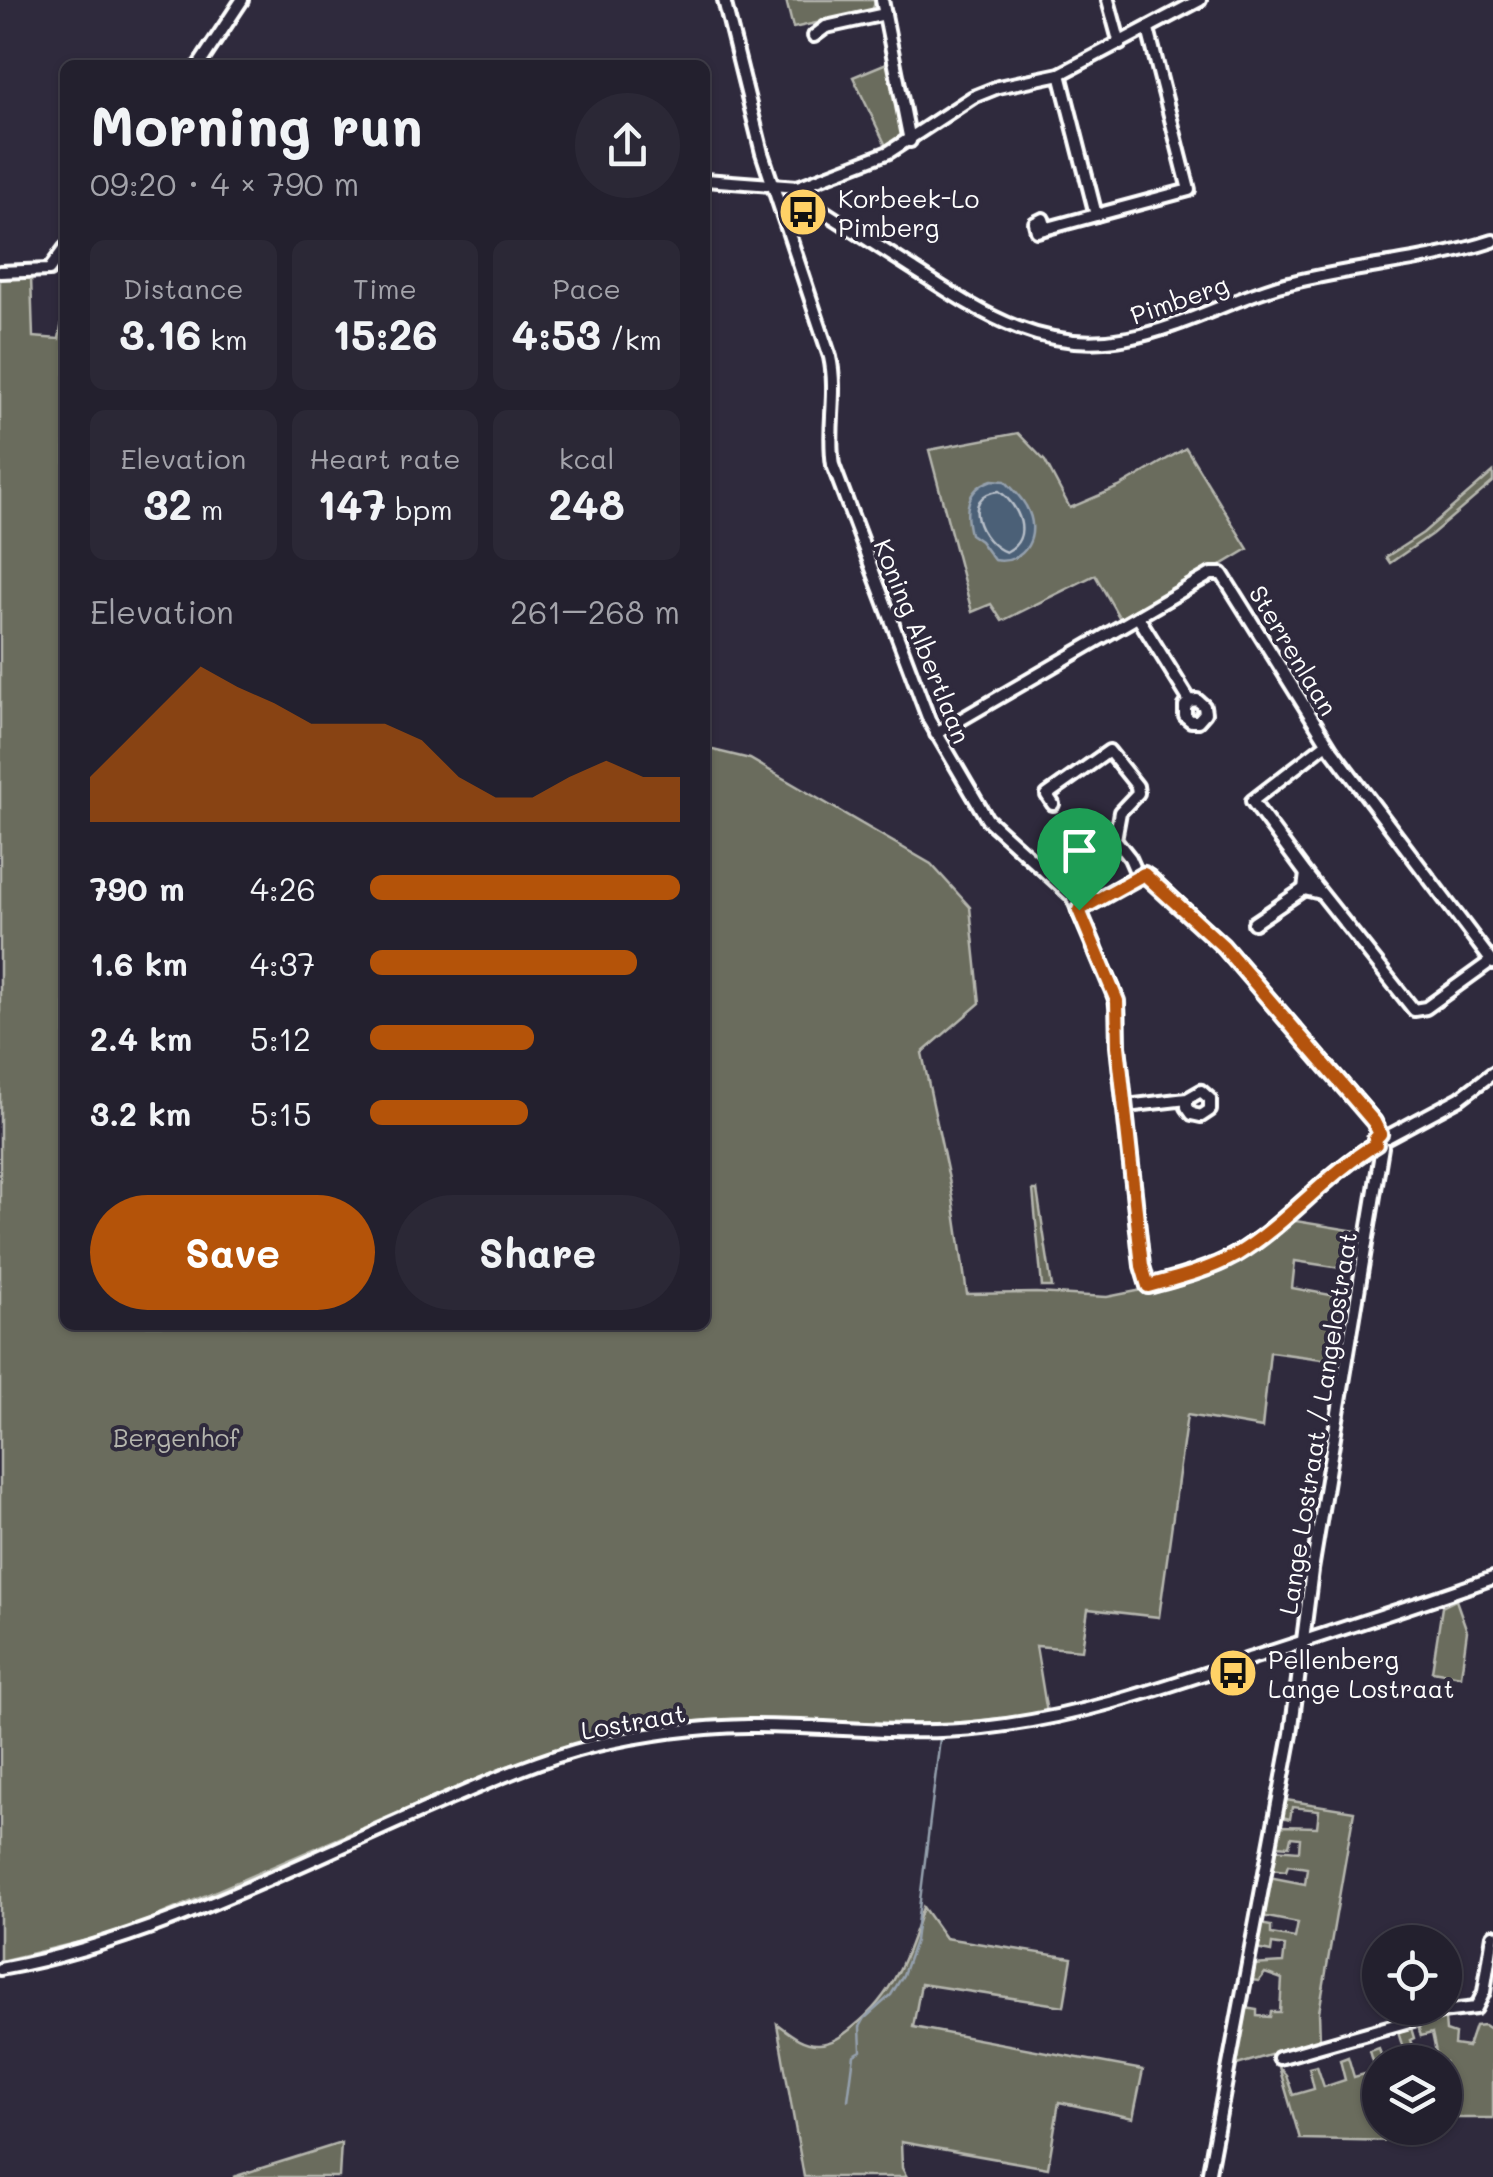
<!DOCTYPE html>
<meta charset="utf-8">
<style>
:root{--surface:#23202e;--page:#2b2836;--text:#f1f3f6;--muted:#a3a3aa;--line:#403e4a;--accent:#b45309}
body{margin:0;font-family:Mali,sans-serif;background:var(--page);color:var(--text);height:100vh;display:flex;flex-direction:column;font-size:38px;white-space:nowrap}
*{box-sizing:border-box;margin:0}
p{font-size:32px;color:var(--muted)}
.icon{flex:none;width:55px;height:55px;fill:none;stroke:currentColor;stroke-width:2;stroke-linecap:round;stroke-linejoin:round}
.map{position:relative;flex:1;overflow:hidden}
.sheet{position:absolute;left:60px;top:60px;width:650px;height:1270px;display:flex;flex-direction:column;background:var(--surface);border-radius:15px;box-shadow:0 2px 8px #0004,0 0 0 2px var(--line)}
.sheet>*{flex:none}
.tools{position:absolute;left:1362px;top:1925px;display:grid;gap:20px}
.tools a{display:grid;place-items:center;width:100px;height:100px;border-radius:50%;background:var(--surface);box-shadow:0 2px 8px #0004,0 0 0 2px var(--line);font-size:50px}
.pin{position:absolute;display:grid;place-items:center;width:85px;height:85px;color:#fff;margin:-102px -42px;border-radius:50% 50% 50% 0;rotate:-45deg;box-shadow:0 0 10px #0007}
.pin .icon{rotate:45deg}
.round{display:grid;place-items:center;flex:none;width:105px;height:105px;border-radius:52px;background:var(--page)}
.overview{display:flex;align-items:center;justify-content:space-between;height:170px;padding:0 30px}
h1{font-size:55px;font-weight:700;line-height:75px}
.metrics{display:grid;grid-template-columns:repeat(3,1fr);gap:15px;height:170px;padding:10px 30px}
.metrics div{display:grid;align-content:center;border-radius:15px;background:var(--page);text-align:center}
.metrics b{font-size:42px;font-weight:700}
.metrics small{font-size:28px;font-weight:400}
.metrics p{font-size:28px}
.chart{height:280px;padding:20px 30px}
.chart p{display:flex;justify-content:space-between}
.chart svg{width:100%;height:180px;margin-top:10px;fill:var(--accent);opacity:.7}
.cta{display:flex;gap:20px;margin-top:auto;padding:20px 30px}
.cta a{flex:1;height:115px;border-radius:60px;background:var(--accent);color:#fff;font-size:40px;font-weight:700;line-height:115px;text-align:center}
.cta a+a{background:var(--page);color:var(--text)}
ul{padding:0 30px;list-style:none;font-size:32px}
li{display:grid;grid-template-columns:160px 120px 1fr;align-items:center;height:75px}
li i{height:25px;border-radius:12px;background:var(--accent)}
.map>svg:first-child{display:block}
.green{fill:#6b6c5d;stroke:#b5b6ae;stroke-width:2.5}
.water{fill:#4c6077;stroke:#94a0ad;stroke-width:2.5}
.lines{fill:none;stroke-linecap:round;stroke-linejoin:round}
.shore{stroke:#b7bfc9;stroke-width:2.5}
.stream{stroke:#94a0ad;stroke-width:2.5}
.minor-casing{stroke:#fff;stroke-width:18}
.minor{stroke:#2f2a3d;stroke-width:10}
.route-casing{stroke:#fff;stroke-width:20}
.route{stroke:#b45309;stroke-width:12}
.labels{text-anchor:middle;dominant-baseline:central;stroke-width:8;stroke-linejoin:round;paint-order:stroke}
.poi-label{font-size:25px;fill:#fff;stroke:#2f2a3d;text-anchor:start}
.street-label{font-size:25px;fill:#fff;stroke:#2f2a3d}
.park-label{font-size:25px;fill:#b5b6ae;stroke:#2f2a3d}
</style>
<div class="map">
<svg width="1493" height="2177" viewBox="0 0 1493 2177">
<rect width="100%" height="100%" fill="#2f2a3d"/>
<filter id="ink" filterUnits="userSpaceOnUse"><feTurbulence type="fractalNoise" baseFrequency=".01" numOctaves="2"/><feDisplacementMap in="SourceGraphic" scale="20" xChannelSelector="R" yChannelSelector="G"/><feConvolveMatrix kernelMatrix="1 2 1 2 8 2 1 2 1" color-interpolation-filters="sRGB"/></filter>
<g filter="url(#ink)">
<g class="green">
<polygon points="786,0 876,0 872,11 793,28"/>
<polygon points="889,62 904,137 887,148 853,77"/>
<polygon points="0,276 31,277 33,337 59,339 65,304 65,1325 705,1325 705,748 750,759 931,864 970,907 980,1003 922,1053 953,1198 967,1294 1036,1293 1107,1297 1137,1291 1219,1266 1290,1220 1362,1232 1354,1270 1295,1261 1292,1288 1347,1298 1337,1361 1270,1352 1262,1428 1187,1415 1159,1617 1088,1609 1082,1650 1036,1646 1047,1713 945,1724 733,1719 682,1722 615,1733 507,1766 139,1924 92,1939 0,1961"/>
<polygon points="1018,433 1045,461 1070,508 1119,487 1186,448 1248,549 1123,624 1095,575 1002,621 991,604 972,612 929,450"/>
<polygon points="1493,472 1493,482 1432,534 1390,563 1386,557 1423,533"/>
<polygon points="1033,1190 1037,1190 1052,1287 1042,1287"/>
<polygon points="1456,1600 1467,1631 1461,1676 1432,1671 1442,1607"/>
<polygon points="1286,1800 1354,1811 1319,2012 1320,2040 1237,2065 1245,2008 1257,2010 1257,2016 1270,2017 1271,2012 1280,2012 1282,1979 1265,1973 1259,1981 1250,1980 1253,1965 1283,1963 1285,1946 1272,1944 1271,1952 1256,1949 1260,1924 1271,1926 1271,1934 1295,1938 1298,1923 1262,1916 1269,1877 1305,1884 1307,1868 1288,1865 1286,1871 1270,1869 1274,1849 1299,1851 1300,1838 1291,1837 1289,1846 1276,1845 1280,1826 1317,1827 1319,1810 1292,1807 1290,1819 1282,1817"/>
<path d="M923 1907 945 1938 1072 1958 1064 2006 921 1984 913 2027 1143 2070 1133 2118 1059 2102 1048 2168 901 2142 902 2168 907 2177H804L777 2024C789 2033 803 2045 819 2044 832 2044 843 2035 853 2027 894 1995 908 1954 923 1907Z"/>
<polygon points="1445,2019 1446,2031 1455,2034 1454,2045 1468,2047 1475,2026 1484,2025 1493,2031 1493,2118 1445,2118 1445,2062 1404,2062 1407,2061 1398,2032 1411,2028 1414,2038 1410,2040 1417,2059 1436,2052 1432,2033 1421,2036 1418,2026"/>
<polygon points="1379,2048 1383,2062 1380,2062 1380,2128 1397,2128 1401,2141 1300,2139 1279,2067 1286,2075 1293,2095 1314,2089 1309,2068 1317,2066 1324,2087 1345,2080 1340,2060 1348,2057 1354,2077 1376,2071 1370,2051"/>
<polygon points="341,2143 339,2177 233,2177"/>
</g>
<path class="water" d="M992 480 1005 481C1012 488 1021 497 1026 506 1042 533 1026 566 994 560L980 541 970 534C964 510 966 489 992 480Z"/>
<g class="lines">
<path class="shore" d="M999 491C1019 505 1034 538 1006 552 980 543 959 495 999 491Z"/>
<polyline class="stream" points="848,2100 854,2055 861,2051 860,2027 865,2018 891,1995 903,1975 915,1941 940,1739"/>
<g class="minor-casing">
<g id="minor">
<path d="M724 0 762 153 830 357C838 393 827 429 833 465L929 720 987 819 1072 896 1113 989 1118 1013V1046L1142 1266 1148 1286C1178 1278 1209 1270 1236 1254 1287 1224 1324 1175 1375 1144L1378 1135 1387 1137 1460 1098 1493 1073"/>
<polyline points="882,0 910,141"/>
<polyline points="1108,0 1120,44"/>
<polyline points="814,36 826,27 885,14"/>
<polyline points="199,65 242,0"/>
<polyline points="1060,74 1096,215 1189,190 1148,29"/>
<polyline points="705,180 798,187 889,152 973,97 998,87 1060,74 1200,0"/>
<path d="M798 187 803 198C839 221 875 244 912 268 980 312 1041 355 1128 338 1180 328 1228 301 1278 286 1349 266 1423 264 1493 241"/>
<polyline points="1046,228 1043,219 1035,223 1037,231 1096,215"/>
<polyline points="0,272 49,270 65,248"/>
<polyline points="1138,617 1190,701 1197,700 1204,706 1205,713 1198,721 1191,721 1185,716 1185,706 1190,701"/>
<polyline points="936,734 1211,574 1222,574 1332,750 1493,963"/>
<polyline points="1053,804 1047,795 1109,751 1137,786 1138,793 1120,812 1115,839 1130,858 1138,876"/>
<polyline points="1306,874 1252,801 1327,743"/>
<polyline points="1321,893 1304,889 1306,874 1414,1010 1426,1008 1491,961"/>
<polyline points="1079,910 1138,876 1150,877 1223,946 1374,1121 1380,1134"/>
<polyline points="1254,923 1304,889"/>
<polyline points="1126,1106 1187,1099 1201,1091 1210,1099 1210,1110 1201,1116 1192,1114 1187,1107 1187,1099"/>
<path d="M0 1969C147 1942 282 1872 417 1813 475 1788 532 1761 593 1746 644 1734 695 1727 748 1726 826 1725 904 1737 983 1728 1077 1718 1166 1687 1255 1657 1335 1631 1414 1606 1493 1578"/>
<polyline points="1279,2058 1441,2012 1476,2008 1484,1992 1493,1935"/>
<polyline points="1208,2177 1291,1734 1312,1570 1382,1147"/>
</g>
</g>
<use href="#minor" class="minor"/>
</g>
</g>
<g class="lines" filter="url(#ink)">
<g class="route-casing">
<path id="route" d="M1144 874 1223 946 1374 1122 1380 1134 1375 1139 1376 1144C1325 1175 1287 1224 1236 1255 1209 1270 1178 1278 1148 1286L1142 1266 1118 1046 1117 1001 1079 910Z"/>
</g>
<use href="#route" class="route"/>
</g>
<defs>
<g id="bus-disc" transform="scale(2.5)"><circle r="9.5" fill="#ffd166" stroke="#2f2a3d"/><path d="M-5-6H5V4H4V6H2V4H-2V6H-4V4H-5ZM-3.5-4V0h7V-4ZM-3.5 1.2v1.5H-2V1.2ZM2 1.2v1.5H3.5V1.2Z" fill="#111"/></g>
</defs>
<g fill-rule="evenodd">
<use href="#bus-disc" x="803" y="212"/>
<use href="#bus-disc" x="1233" y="1673"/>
</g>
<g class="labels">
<g class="poi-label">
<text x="838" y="198">Korbeek-Lo<tspan x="838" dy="29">Pimberg</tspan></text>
<text x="1268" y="1659">Pellenberg<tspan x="1268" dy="29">Lange Lostraat</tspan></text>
</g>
<g class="street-label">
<text transform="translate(1179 299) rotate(-19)">Pimberg</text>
<text transform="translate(923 641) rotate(68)">Koning Albertlaan</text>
<text transform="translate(1294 650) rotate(59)">Sterrenlaan</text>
<text transform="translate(1317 1423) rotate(-81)">Lange Lostraat / Langelostraat</text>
<text transform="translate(633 1721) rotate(-10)">Lostraat</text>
</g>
<g class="park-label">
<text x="176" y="1437">Bergenhof</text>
</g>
</g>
</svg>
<div class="tools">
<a><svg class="icon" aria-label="locate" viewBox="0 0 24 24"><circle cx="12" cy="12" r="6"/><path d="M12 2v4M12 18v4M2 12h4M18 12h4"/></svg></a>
<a><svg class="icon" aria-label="layers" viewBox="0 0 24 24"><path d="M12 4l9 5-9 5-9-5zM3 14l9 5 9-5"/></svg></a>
</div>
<div class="pin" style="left:1079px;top:910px;background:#1e9e55"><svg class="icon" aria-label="arrive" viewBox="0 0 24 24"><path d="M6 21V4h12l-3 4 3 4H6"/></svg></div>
<section class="sheet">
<div class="overview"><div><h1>Morning run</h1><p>09:20 · 4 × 790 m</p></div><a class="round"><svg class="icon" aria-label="share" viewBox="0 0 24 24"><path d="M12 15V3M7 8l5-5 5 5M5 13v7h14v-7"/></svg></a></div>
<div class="metrics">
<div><p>Distance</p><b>3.16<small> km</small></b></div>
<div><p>Time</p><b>15:26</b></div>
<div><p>Pace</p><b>4:53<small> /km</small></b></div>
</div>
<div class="metrics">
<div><p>Elevation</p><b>32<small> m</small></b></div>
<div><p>Heart rate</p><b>147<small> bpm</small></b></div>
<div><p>kcal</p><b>248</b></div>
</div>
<div class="chart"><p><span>Elevation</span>261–268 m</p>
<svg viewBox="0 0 160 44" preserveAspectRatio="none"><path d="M0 44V33L10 24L20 15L30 6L40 11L50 15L60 20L70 20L80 20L90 24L100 33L110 38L120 38L130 33L140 29L150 33L160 33V44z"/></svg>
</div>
<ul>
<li><b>790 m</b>4:26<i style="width:100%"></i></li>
<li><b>1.6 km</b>4:37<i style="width:86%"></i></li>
<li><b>2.4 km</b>5:12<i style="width:53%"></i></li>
<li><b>3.2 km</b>5:15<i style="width:51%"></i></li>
</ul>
<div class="cta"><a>Save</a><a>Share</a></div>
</section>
</div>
